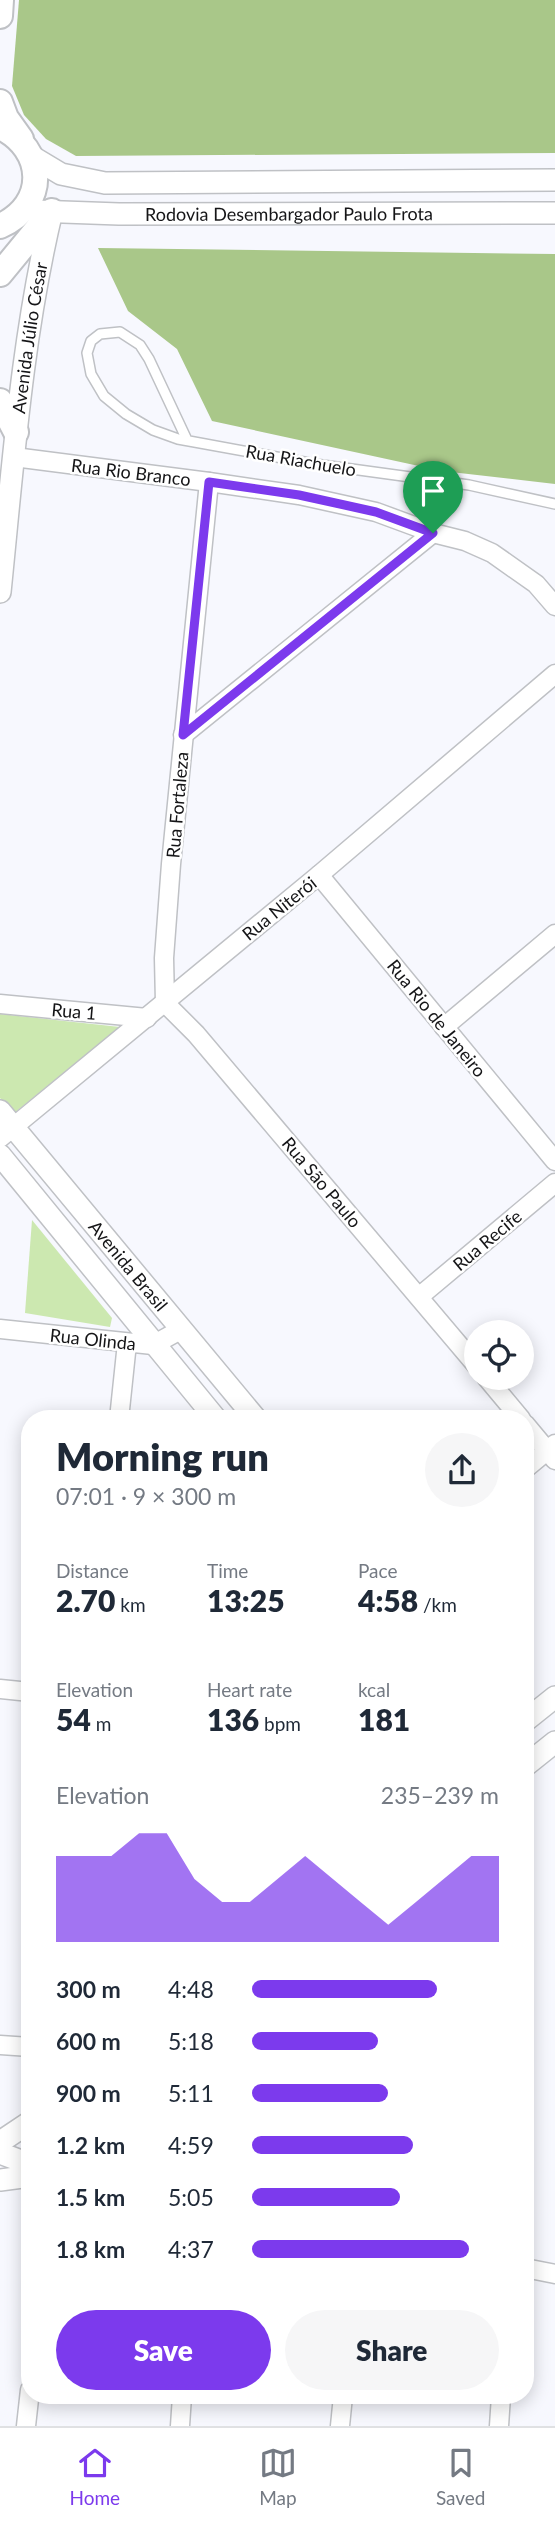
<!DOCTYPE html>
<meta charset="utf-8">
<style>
:root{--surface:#fff;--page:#f6f6f7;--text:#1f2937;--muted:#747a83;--line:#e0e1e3;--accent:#7c3aed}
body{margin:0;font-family:Lato,sans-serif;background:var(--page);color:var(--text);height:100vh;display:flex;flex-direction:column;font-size:26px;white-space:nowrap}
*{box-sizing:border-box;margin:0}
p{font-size:23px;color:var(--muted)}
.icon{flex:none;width:38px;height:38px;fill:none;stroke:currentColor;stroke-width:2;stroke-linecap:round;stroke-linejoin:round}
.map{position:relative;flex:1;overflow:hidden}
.details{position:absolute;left:21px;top:1410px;width:513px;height:994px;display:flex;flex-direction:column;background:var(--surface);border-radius:28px;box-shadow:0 4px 18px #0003}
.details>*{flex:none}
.controls{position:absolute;left:464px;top:1320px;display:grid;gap:14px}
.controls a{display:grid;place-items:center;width:70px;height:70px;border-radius:50%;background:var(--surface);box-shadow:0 4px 18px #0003;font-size:35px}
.pin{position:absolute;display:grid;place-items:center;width:60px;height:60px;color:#fff;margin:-72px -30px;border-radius:50% 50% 50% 0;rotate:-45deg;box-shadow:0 0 7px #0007}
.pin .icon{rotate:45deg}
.round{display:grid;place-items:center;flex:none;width:74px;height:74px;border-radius:37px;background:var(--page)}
.overview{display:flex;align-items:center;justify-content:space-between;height:119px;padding:0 35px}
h1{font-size:38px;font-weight:800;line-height:52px}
.metrics{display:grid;grid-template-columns:repeat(3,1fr);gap:10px;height:119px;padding:7px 35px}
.metrics div{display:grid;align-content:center}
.metrics b{font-size:30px;font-weight:800}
.metrics small{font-size:19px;font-weight:400}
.metrics p{font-size:19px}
.chart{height:196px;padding:14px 35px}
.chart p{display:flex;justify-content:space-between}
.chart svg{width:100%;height:126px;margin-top:7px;fill:var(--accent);opacity:.7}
.primary-button{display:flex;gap:14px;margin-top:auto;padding:14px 35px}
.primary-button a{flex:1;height:80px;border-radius:42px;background:var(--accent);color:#fff;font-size:28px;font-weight:800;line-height:80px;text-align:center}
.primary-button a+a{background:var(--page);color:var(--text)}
ul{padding:0 35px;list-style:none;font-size:23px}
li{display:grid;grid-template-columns:112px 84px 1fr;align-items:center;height:52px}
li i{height:18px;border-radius:9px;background:var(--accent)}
.tab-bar{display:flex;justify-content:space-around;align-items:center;height:98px;border-top:2px solid var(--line);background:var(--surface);font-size:19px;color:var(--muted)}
.tab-bar a{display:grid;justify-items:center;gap:4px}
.tab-bar .on{color:var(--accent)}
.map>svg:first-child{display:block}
.green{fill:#cce8b0}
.forest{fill:#a9c789}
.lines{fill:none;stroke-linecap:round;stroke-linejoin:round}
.service-casing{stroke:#bfc1c5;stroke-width:12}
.minor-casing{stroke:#bfc1c5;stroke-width:21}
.tertiary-casing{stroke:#bfc1c5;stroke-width:24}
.secondary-casing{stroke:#bfc1c5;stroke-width:28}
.service{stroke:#fff;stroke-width:9}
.minor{stroke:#fff;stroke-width:18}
.tertiary{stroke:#fff;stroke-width:21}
.secondary{stroke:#fff;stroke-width:24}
.route-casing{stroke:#fff;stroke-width:14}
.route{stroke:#7c3aed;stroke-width:9}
.labels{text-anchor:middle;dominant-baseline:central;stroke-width:5;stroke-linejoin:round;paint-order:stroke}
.street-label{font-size:18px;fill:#151517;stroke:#fff}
</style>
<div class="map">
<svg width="555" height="2426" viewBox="0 0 555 2426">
<rect width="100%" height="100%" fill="#f7f8fe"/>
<g class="green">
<polygon points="0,1014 120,1027 13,1114 0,1098"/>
<polygon points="32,1220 112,1318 110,1327 25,1313"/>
</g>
<g class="forest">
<polygon points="19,0 555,0 555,153 76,156 46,139 24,115 12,86"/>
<polygon points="98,248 555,254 555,484 442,471 212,421 177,349 128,311"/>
</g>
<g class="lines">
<g class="service-casing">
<polyline id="service" points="187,440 149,359 140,345 120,332 100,334 91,341 87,353 91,374 104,396 126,414 153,430 178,439 315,464 469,485 555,504"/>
</g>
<g class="minor-casing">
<g id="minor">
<polyline points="14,457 209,482 299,495 376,512 433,533 465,541 492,553 536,584 555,606"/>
<polyline points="209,482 171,864 164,958 165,1003 196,1034 476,1365"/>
<polyline points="183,735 433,533"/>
<polyline points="319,875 555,1161"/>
<polyline points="0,1004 147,1018"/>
<polyline points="444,1027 555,934"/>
<polyline points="0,1138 319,875 555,674"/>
<polyline points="420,1296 555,1183"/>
<polyline points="0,1329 153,1345 182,1329"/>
<polyline points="486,1377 521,1419"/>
<polyline points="119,1419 127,1343"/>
<polyline points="525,1424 555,1460"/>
<polyline points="525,1469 555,1444"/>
<polyline points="0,1689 30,1692"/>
<polyline points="0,2045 30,2047"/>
<polyline points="525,2268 555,2274"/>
<polyline points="26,2426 30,2390"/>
<polyline points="180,2426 182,2396"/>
<polyline points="340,2426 343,2396"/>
<polyline points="499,2426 501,2396"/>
</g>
</g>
<g class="tertiary-casing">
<g id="tertiary">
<polyline points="31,156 61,174 105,183 555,180"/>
<path id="s1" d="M35 211 119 214 555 213"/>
<path id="s2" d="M0 592C13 465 22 336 52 211"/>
<path id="s3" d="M0 1111 256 1419"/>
<polyline points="0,1155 216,1419"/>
<polyline points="525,1721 555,1697"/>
<polyline points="525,1766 555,1742"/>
<polyline points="0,2142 30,2122"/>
<polyline points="0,2153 21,2161 30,2169"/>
<polyline points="0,2180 30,2176"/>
</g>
</g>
<g class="secondary-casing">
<g id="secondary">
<polyline points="0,16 1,0"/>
<polyline points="0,102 6,118 21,139"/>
<path d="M0 127C46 149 48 205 0 226"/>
<polyline points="0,274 52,211"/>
<polyline points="0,401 16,432"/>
</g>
</g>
<use href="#service" class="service"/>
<use href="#minor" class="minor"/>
<use href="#tertiary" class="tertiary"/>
<use href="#secondary" class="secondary"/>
</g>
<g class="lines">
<g class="route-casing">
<polygon id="route" points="209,482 299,495 376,512 433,533 183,735"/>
</g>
<use href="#route" class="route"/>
</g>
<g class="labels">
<g class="street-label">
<text stroke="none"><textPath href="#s1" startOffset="254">Rodovia Desembargador Paulo Frota</textPath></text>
<text stroke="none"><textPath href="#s2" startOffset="256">Avenida Júlio César</textPath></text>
<text transform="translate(301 460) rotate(10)">Rua Riachuelo</text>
<text transform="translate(131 472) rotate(7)">Rua Rio Branco</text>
<text transform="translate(177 805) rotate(-85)">Rua Fortaleza</text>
<text transform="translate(279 908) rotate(-39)">Rua Niterói</text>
<text transform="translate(74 1011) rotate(5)">Rua 1</text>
<text transform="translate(437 1018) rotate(51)">Rua Rio de Janeiro</text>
<text transform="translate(322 1182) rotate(50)">Rua São Paulo</text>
<text transform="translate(487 1240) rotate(-40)">Rua Recife</text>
<text stroke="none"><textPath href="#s3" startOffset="201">Avenida Brasil</textPath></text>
<text transform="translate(93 1339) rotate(6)">Rua Olinda</text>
</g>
</g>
</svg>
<div class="controls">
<a><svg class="icon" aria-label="locate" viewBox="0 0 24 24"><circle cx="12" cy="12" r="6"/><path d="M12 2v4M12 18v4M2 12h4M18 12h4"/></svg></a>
</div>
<div class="pin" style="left:433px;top:533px;background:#1e9e55"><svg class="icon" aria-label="arrive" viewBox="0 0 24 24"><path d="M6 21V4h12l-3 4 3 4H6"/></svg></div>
<section class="details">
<div class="overview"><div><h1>Morning run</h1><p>07:01 · 9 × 300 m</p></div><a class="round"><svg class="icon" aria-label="share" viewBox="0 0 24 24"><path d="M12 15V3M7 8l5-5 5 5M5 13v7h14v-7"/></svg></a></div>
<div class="metrics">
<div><p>Distance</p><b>2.70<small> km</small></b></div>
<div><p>Time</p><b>13:25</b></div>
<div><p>Pace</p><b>4:58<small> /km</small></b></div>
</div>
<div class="metrics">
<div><p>Elevation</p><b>54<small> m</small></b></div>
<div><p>Heart rate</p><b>136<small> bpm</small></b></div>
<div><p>kcal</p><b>181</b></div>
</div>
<div class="chart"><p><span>Elevation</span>235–239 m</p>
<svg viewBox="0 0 160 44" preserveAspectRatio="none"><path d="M0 44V14L10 14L20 14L30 6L40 6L50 22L60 30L70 30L80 22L90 14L100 22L110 30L120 38L130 30L140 22L150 14L160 14V44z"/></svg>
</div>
<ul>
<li><b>300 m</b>4:48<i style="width:75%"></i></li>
<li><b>600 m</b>5:18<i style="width:51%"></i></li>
<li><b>900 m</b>5:11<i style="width:55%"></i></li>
<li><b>1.2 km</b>4:59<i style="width:65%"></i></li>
<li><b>1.5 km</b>5:05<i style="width:60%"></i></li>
<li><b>1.8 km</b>4:37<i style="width:88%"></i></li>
</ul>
<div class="primary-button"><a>Save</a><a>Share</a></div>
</section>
</div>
<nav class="tab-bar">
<a class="on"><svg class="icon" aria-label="home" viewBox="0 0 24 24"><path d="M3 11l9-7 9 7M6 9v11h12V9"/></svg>Home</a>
<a><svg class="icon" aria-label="map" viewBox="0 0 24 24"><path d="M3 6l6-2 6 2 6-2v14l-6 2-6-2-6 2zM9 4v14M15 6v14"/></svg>Map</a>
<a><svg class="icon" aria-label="saved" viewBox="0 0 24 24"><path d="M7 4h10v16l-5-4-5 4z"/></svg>Saved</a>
</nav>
